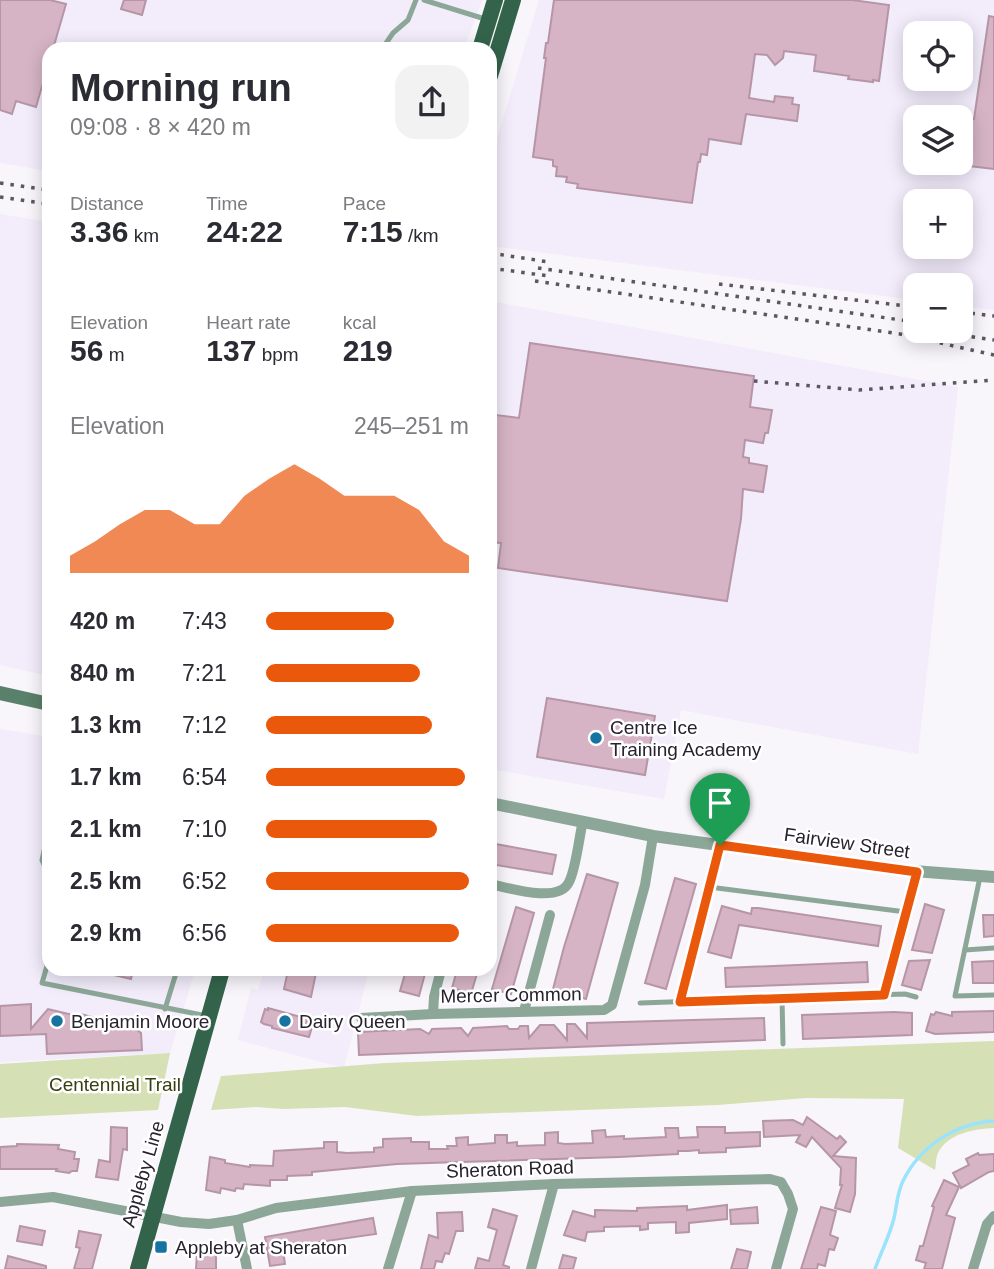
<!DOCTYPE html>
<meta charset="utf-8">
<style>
:root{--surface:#fff;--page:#f2f2f3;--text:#2b2b33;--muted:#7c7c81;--accent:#ea580c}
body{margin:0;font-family:Helvetica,sans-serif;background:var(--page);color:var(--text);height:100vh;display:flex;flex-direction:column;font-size:26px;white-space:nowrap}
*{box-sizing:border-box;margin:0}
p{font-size:23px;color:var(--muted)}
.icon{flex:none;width:38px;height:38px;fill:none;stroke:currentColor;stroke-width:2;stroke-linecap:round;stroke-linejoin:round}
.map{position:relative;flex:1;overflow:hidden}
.drawer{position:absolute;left:42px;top:42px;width:455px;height:934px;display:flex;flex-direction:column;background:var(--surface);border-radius:21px;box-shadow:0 4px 18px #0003}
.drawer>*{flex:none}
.controls{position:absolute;left:903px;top:21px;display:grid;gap:14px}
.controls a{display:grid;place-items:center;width:70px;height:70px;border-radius:14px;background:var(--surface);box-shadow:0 4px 18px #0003;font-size:35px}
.pin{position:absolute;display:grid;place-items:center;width:60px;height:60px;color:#fff;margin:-72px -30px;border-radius:50% 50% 50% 0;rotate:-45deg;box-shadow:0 0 7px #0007}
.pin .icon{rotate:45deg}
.round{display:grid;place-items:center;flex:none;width:74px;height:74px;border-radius:21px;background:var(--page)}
.head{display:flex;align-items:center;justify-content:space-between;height:119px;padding:0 28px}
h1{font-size:38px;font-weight:700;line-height:52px}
.figures{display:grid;grid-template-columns:repeat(3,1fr);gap:10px;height:119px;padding:7px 28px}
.figures div{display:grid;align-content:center}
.figures b{font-size:30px;font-weight:700}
.figures small{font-size:19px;font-weight:400}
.figures p{font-size:19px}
.chart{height:196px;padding:14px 28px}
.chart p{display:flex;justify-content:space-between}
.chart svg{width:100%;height:126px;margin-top:7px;fill:var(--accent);opacity:.7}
ul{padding:0 28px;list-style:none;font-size:23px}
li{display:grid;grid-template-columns:112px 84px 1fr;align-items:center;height:52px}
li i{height:18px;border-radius:9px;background:var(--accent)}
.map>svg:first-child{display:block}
.built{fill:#f2ecfb;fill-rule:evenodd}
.green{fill:#d6e0b5}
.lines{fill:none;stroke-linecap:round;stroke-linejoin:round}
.stream{stroke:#99e4fc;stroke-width:3.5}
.building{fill:#d6b4c5;stroke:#b696a6;stroke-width:2}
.service{stroke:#8ca797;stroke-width:5}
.minor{stroke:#8ca797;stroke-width:10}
.tertiary{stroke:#8ca797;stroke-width:12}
.secondary{stroke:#59806a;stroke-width:14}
.primary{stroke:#33644b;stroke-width:16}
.rail{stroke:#5b5661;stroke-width:3.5;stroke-dasharray:3.5 7;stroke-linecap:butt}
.route-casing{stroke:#fff;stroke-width:14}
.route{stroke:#ea580c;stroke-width:9}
.poi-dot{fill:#1773a2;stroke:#fff;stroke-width:2.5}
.labels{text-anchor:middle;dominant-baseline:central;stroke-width:5;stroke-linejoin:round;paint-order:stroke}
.poi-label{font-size:19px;fill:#27222e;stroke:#fff;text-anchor:start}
.street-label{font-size:19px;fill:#27222e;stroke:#fff}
.park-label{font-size:19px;fill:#373e11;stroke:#fff}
</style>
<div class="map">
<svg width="994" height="1269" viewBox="0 0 994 1269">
<rect width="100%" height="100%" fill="#f8f5fb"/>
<g class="built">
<polygon points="0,0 482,0 464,49 49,49 49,171 0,163"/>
<path d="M539 0H994V310L961 306V285H915V300L490 246V162ZM915 33H961V79H915ZM915 117H961V163H915ZM915 201H961V247H915Z"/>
<polygon points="0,214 49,222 49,676 0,665"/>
<polygon points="490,301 958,387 918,754 681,710 664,799 490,769"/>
<polygon points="0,729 49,737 49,970 195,970 170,1053 0,1062"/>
<polygon points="264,970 369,970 344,1068 238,1040 251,988 258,990"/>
</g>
<g class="green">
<path d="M994 1041V1128C975 1129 948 1133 938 1153 936 1157 936 1165 935 1170L898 1148 904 1099 806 1098 718 1105 417 1116 345 1107 283 1109 256 1107 211 1110 221 1076 385 1063Z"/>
<polygon points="170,1053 158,1110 0,1118 0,1064"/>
</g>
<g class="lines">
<path class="stream" d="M875 1269C881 1252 890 1235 894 1218 897 1205 897 1193 903 1181 920 1146 956 1123 994 1121"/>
</g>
<g class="building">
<polygon points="0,0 50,0 66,4 53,49 49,49 49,62 36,107 16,101 12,114 0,110"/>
<polygon points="124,0 146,0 142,15 121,9"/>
<polygon points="554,0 852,0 889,5 879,81 873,80 873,82 848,79 849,76 814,71 816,55 784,51 783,58 775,65 767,55 755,54 749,98 774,102 775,96 793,98 792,104 799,105 797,121 746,114 741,144 709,139 707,155 701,154 700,162 698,162 692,203 577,188 578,184 566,182 567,177 556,176 557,167 553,166 553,160 533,157 546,58 544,58 546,43 548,43"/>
<polygon points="989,16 994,17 994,169 961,165 961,117 974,119"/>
<polygon points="530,343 754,376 750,407 772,410 768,433 765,433 763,443 745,440 743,457 749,458 749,463 767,466 763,492 743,489 741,519 727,601 498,568 501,543 490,542 490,451 496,415 519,418"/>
<polygon points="547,698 655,716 645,775 537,757"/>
<polygon points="490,843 556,855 552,874 490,864"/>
<polygon points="587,874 618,883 586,999 553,989 564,947"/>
<polygon points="675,878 696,884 666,989 645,983"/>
<polygon points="925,904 944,910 932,953 912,950"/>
<polygon points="722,906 751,914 752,908 758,908 881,926 878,946 739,925 731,958 708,952"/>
<polygon points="516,907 534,913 511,994 492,989"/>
<polygon points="983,915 994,915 994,936 984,937"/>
<polygon points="930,960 921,990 902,985 909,961"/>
<polygon points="994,961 994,983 973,983 972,962"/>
<polygon points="867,962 868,982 726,987 725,968"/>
<polygon points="105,970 133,970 131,979 105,973"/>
<polygon points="288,970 316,973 311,997 284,989"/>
<polygon points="406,970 426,970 419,996 400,991"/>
<polygon points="457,970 478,970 471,994 452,988"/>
<polygon points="31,1004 31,1029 48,1009 77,1016 81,1014 136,1029 141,1033 142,1050 47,1054 46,1034 0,1036 0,1006"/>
<polygon points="268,1008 308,1019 306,1026 312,1027 309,1037 272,1028 272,1026 264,1024 261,1022 265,1009 268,1010"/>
<polygon points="994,1011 994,1032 935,1034 926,1031 931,1014 934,1015 936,1012 952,1016 952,1012"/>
<polygon points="894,1012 912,1013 912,1035 803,1039 802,1015"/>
<polygon points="764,1018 765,1040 359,1055 358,1032 420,1029 429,1034 432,1029 461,1028 468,1036 473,1028 507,1026 509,1029 518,1029 520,1026 528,1026 529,1038 540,1025 554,1025 567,1040 567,1024 575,1024 587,1038 587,1023"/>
<polygon points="807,1117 837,1139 840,1136 846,1142 833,1156 856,1158 855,1194 850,1212 835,1208 842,1185 840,1185 841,1168 812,1137 806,1147 796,1142 800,1135 764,1137 763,1121 793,1120 803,1125"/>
<polygon points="111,1127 127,1128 127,1150 123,1149 118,1180 96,1177 99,1160 110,1162"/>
<polygon points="697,1127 725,1127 725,1133 760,1132 760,1146 726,1148 726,1152 699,1153 699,1150 688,1151 678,1151 678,1154 619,1157 397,1164 312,1172 312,1175 287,1176 287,1180 270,1180 270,1186 244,1184 243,1189 236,1188 235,1191 221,1188 220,1193 206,1190 210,1157 225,1160 225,1163 250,1167 250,1165 273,1166 274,1151 324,1148 324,1142 337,1142 337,1152 347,1153 374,1152 374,1148 383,1147 383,1139 411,1138 411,1142 429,1142 429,1149 448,1149 447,1146 457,1146 456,1138 468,1137 468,1145 495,1143 495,1135 507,1135 507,1143 517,1142 517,1146 545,1145 545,1133 558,1132 558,1143 565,1144 593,1143 592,1131 605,1130 606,1137 624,1136 624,1139 666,1137 665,1128 678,1128 679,1138 698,1137"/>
<polygon points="17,1144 59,1145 58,1149 75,1152 74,1159 79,1159 77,1171 72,1171 69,1173 56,1171 57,1169 0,1169 0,1147 17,1146"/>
<polygon points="978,1153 979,1155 994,1154 994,1171 989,1172 961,1188 953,1173 969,1165 966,1159"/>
<polygon points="944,1180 959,1187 946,1215 955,1218 942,1269 924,1269 926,1263 916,1260 920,1246 923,1246 934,1207 932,1206"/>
<polygon points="727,1205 727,1219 689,1223 689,1232 676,1233 676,1222 648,1223 648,1229 640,1230 640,1226 604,1227 604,1231 587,1232 585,1241 564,1235 573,1211 595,1217 595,1210 637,1211 637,1208 687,1206 687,1210"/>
<polygon points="757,1207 758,1223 731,1224 730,1210"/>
<polygon points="821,1207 836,1211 830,1235 838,1238 834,1250 829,1249 825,1266 818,1264 817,1269 801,1269"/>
<polygon points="493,1209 517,1216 503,1265 509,1267 509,1269 475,1269 478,1258 489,1261 497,1230 488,1227"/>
<polygon points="462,1212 463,1231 456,1231 449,1254 445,1253 442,1262 436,1261 434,1269 421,1269 429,1235 438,1238 437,1213"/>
<polygon points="373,1218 376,1234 319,1242 320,1249 311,1250 311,1247 283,1251 285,1264 270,1266 265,1237"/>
<polygon points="20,1226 45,1231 42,1245 17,1241"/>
<polygon points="79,1231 101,1235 92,1269 74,1269 80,1248 76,1247"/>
<polygon points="737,1249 751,1252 747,1269 731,1269"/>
<polygon points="197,1253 216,1253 216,1269 196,1269"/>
<polygon points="563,1255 576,1258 573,1269 559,1269"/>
<polygon points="8,1256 46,1266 46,1269 5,1269"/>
</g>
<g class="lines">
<g class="service">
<polyline points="424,0 485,19"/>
<polyline points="382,49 393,33 408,20 416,0"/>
<polyline points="49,829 42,860 49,876"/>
<polyline points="980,877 955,996 994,995"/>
<polyline points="709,887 906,912"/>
<polyline points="965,950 994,948"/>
<polyline points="49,959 42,983 207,1016"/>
<polyline points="884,995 917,872"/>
<polyline points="782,998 783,1044"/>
<polyline points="680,1002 720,845"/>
<polyline points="640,1003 905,994 916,997"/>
<polyline points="165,1009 177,970"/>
</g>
<g class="minor">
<path d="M490 884C509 888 559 904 569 882 576 869 579 837 583 821"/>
<polyline points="524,1011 550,915"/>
<polyline points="433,1014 434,997 441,970"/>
<polyline points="361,1018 433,1014 604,1010 612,1005 645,885 653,836"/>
<polyline points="0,1202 53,1197 181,1222 209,1224 237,1220 276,1208 412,1191 554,1184 770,1179 781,1182 788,1194 793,1209 776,1269"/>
<polyline points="237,1220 247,1269"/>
<polyline points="388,1269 412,1191"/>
<polyline points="531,1269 554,1184"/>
<polyline points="973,1269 987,1224 994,1216"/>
</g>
<polyline class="tertiary" points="490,803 653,836 900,870 994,877"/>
<polyline class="secondary" points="0,693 49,704"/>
<g class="primary">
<polyline points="480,49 495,0"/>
<polyline points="490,76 513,0"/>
<polyline points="138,1269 222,970"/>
</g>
<g class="rail">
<polyline points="0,183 49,190"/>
<polyline points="0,197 49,204"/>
<polyline points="490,253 549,262"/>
<polyline points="490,268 549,276"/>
<polyline points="538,268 915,322"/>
<polyline points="535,281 900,334 994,355"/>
<polyline points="719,284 915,307"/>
<polyline points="961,312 994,316"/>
<polyline points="930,331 994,340"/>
<polyline points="754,381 859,390 994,380"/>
</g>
</g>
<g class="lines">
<g class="route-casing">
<polygon id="route" points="720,845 917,872 884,995 680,1002"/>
</g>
<use href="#route" class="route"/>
</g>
<g class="poi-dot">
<circle cx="596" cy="738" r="7"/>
<circle cx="57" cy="1021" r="7"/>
<circle cx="285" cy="1021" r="7"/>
<rect x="154" y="1240" width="14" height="14" rx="3.5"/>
</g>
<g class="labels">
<g class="poi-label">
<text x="610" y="727">Centre Ice<tspan x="610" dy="22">Training Academy</tspan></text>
<text x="71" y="1021">Benjamin Moore</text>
<text x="299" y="1021">Dairy Queen</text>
<text x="175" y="1247">Appleby at Sheraton</text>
</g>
<g class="street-label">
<text transform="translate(847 843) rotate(8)">Fairview Street</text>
<text transform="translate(511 995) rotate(-1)">Mercer Common</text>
<text transform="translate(510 1169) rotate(-2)">Sheraton Road</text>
<text transform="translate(143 1174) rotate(-74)">Appleby Line</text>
</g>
<g class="park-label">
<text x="115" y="1084">Centennial Trail</text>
</g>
</g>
</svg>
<div class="controls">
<a><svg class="icon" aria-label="locate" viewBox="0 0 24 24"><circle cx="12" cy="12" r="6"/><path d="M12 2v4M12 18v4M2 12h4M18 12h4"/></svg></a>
<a><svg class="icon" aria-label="layers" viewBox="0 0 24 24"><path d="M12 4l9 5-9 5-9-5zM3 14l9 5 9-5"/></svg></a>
<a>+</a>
<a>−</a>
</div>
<div class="pin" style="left:720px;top:845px;background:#1e9e55"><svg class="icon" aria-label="arrive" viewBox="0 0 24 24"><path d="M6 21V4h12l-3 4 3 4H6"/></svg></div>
<section class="drawer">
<div class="head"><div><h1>Morning run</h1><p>09:08 · 8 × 420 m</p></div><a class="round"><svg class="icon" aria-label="share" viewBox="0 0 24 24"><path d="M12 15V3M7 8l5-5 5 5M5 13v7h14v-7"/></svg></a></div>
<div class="figures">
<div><p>Distance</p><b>3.36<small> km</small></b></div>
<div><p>Time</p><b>24:22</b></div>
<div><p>Pace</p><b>7:15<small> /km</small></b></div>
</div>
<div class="figures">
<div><p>Elevation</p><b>56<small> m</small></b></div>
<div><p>Heart rate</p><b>137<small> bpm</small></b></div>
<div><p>kcal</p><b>219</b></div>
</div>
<div class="chart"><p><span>Elevation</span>245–251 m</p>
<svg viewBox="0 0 160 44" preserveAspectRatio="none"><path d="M0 44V38L10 33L20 27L30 22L40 22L50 27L60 27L70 17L80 11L90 6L100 11L110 17L120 17L130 17L140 22L150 33L160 38V44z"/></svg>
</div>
<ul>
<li><b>420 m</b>7:43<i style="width:63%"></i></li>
<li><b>840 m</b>7:21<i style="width:76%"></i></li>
<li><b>1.3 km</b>7:12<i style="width:82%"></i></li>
<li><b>1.7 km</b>6:54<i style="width:98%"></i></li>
<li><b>2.1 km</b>7:10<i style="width:84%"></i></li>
<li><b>2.5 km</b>6:52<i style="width:100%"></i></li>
<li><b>2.9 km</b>6:56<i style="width:95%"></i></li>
</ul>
</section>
</div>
